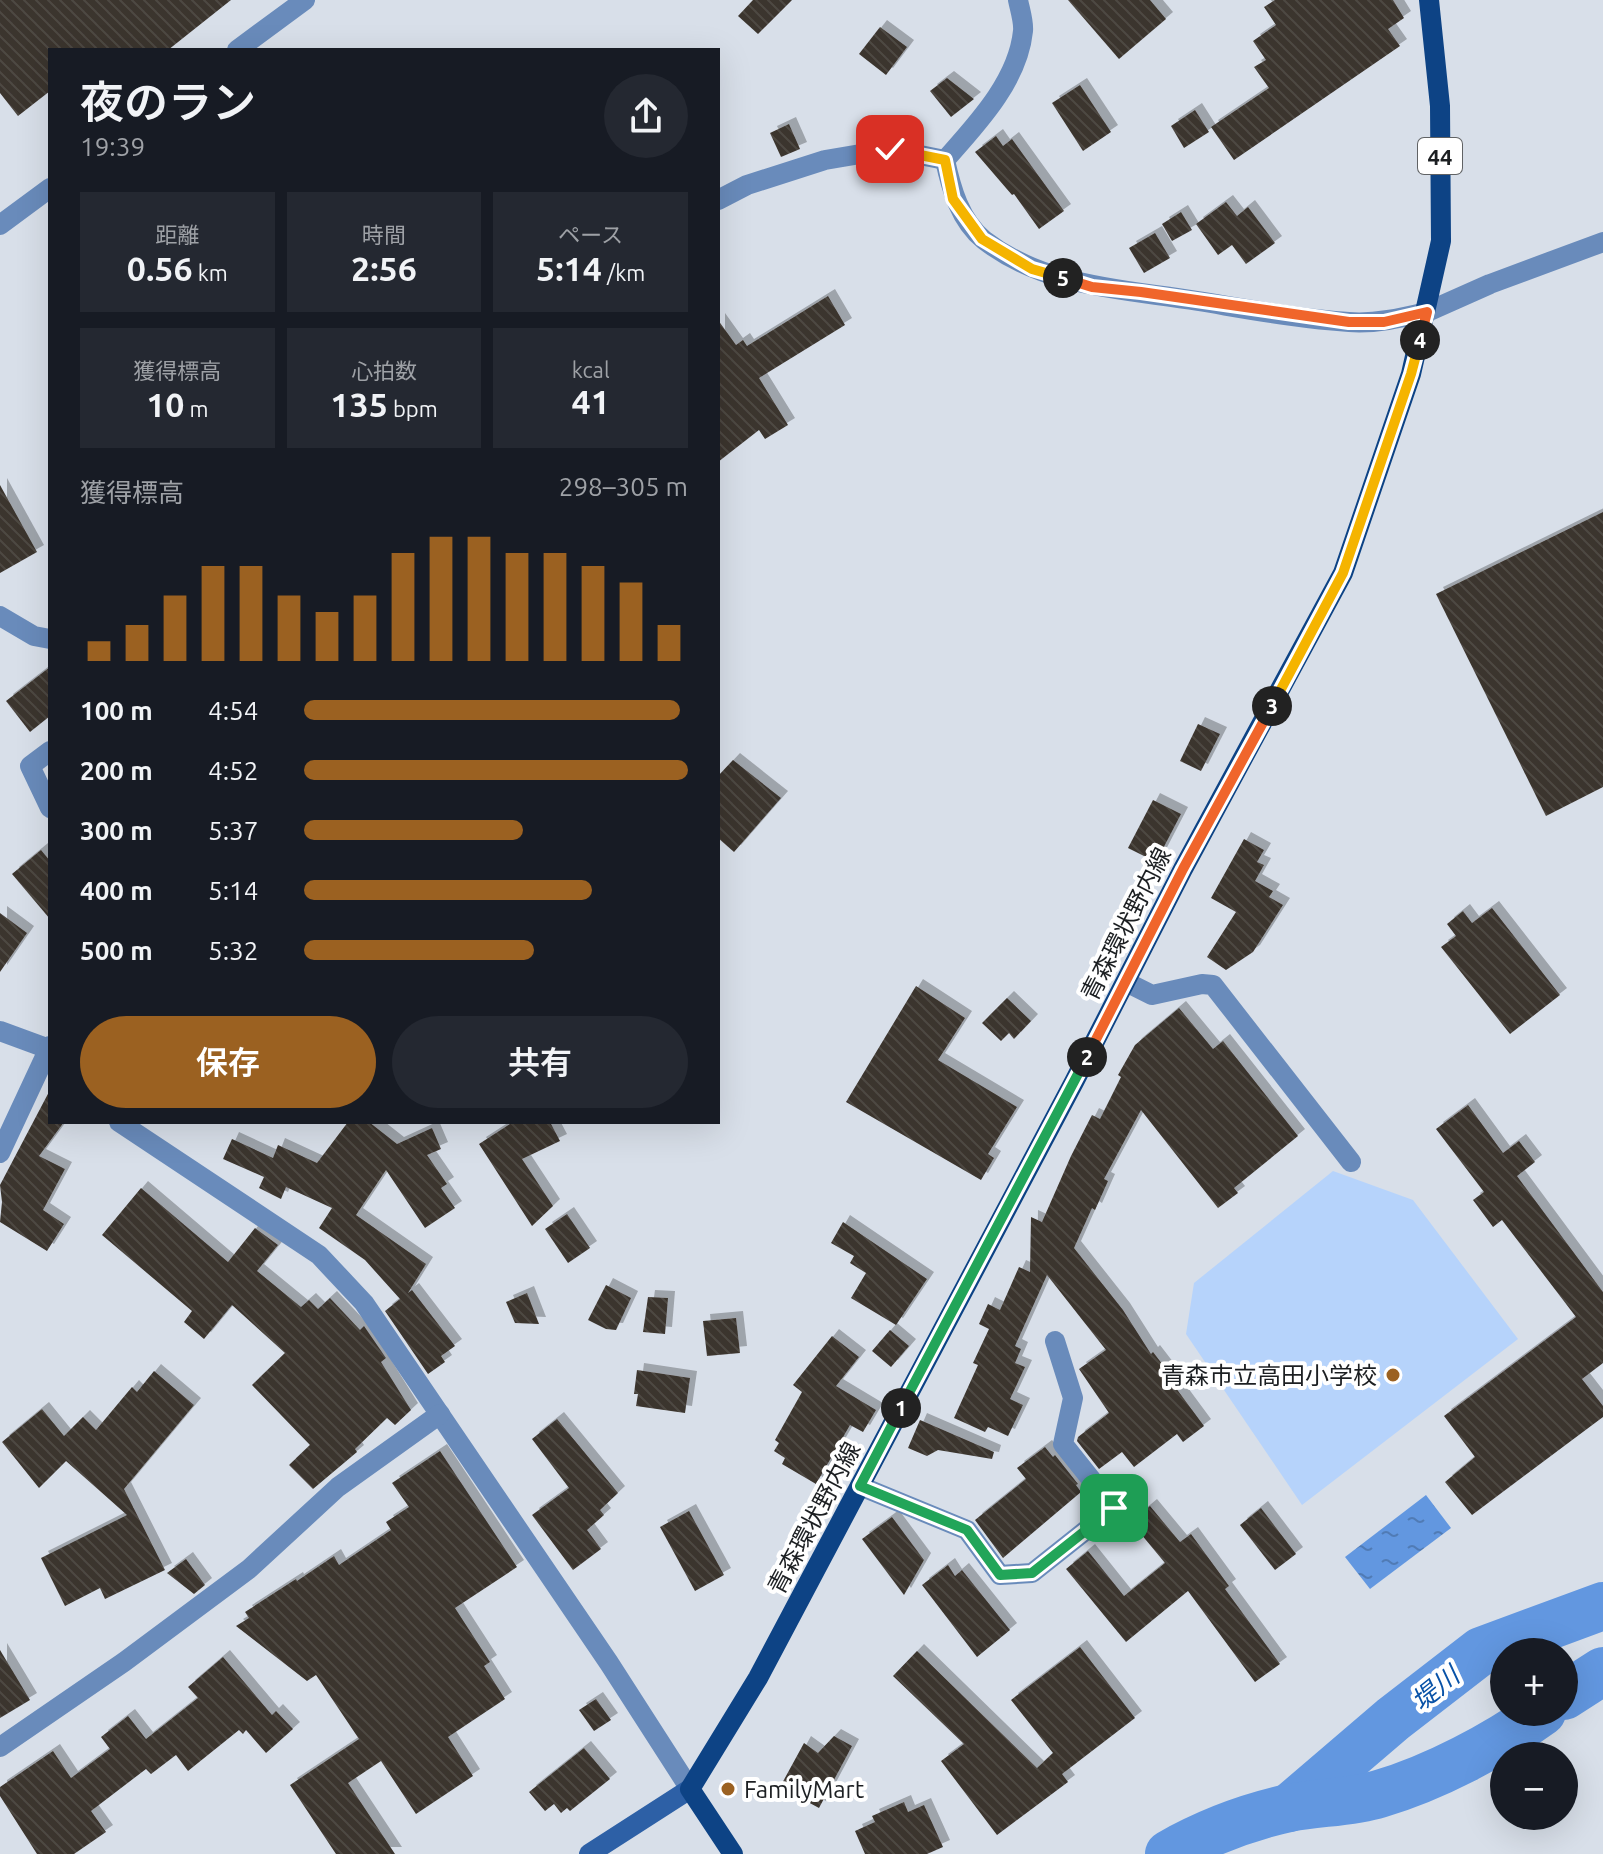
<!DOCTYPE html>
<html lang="ja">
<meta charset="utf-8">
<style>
:root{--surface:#171b24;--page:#242831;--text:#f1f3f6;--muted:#9ea1a6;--accent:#9b6121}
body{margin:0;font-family:Ubuntu,"Noto Sans JP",sans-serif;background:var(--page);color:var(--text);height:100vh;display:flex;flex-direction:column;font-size:30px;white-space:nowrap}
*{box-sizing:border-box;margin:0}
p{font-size:26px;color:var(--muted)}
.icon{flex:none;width:44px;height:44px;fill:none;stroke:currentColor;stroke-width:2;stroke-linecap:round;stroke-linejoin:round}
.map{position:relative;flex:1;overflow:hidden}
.drawer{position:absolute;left:48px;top:48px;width:672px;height:1076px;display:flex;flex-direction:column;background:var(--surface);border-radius:0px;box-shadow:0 8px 32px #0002}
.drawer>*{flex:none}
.fabs{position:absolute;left:1490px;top:1638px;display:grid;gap:16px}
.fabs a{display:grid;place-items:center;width:88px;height:88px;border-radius:50%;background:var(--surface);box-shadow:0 8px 32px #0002;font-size:40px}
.pin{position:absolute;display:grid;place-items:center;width:68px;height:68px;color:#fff;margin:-34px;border-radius:16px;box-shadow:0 4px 12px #0006}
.km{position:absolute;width:40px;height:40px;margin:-20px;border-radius:50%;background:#222;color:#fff;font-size:22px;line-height:40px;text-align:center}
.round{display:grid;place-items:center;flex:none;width:84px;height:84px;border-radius:42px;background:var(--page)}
.headline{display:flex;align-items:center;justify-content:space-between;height:136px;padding:0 32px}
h1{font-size:44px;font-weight:600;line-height:60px}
.stats{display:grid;grid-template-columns:repeat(3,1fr);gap:12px;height:136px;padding:8px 32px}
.stats div{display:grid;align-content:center;border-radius:0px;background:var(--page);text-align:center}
.stats b{font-size:34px;font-weight:600}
.stats small{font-size:22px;font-weight:400}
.stats p{font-size:22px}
.chart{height:224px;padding:16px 32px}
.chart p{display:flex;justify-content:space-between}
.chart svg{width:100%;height:144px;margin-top:8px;stroke:var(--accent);stroke-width:6}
.action{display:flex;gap:16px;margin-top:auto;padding:16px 32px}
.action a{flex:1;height:92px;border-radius:48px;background:var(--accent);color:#fff;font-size:32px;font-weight:600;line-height:92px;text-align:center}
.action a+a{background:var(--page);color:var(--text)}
ul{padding:0 32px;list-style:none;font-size:26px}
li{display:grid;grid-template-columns:128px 96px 1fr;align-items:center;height:60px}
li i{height:20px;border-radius:10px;background:var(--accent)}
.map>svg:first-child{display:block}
.green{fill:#b6d3fb}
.water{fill:url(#water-ripples)}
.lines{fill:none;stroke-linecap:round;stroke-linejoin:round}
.river{stroke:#6297e0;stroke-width:48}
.building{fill:url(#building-back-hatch);filter:url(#shadow)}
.minor{stroke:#698bbb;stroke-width:20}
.tertiary{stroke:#698bbb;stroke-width:20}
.secondary{stroke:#2d60a6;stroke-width:20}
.primary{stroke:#0d4385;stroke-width:20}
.split-1-casing{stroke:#fff;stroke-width:16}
.split-2-casing{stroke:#fff;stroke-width:16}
.split-3-casing{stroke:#fff;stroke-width:16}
.split-4-casing{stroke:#fff;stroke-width:16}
.split-5-casing{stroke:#fff;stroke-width:16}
.split-6-casing{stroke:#fff;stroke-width:16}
.split-1{stroke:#22a559;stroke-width:10}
.split-2{stroke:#22a559;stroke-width:10}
.split-3{stroke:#f0652b;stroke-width:10}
.split-4{stroke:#f5b400;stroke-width:10}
.split-5{stroke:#f0652b;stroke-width:10}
.split-6{stroke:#f5b400;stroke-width:10}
.poi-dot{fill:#9b6121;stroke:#fff;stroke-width:3}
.labels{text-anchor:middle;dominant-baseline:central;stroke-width:8;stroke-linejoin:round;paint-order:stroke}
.shield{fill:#fff;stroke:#606264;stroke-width:2}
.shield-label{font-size:22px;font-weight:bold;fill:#1c1f22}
.street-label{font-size:24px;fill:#1c1f22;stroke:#fff}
.poi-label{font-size:24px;fill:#1c1f22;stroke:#fff;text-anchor:end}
.water-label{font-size:26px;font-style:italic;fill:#0852a7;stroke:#fff}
</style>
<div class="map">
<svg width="1603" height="1854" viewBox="0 0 1603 1854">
<defs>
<pattern id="water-ripples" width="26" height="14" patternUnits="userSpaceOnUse" patternTransform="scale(2)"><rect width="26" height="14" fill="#6297e0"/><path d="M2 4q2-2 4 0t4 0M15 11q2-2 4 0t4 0" fill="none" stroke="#507bb5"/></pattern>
<pattern id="building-back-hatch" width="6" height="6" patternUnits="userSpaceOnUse" patternTransform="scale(2)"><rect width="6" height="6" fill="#3b342d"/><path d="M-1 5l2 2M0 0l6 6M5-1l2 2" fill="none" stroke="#4e4843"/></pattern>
<filter id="shadow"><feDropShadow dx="7" dy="-7" stdDeviation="0" flood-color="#0004"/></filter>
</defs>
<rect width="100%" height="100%" fill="#d8dfe9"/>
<polygon class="green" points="1333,1171 1413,1200 1518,1339 1302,1505 1186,1334 1194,1283"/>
<polygon class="water" points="1426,1495 1451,1528 1370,1589 1345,1557"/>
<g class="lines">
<g class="river">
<polyline points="1564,1696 1603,1671"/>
<polyline points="1289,1808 1393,1719 1481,1651 1603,1606"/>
<path d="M1169 1854C1206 1833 1248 1817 1289 1808 1318 1802 1350 1803 1379 1794 1434 1778 1496 1745 1542 1712"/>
</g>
</g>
<g class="building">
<polygon points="0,0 231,0 168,50 50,50 50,91 18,116 0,93"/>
<polygon points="753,0 792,0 758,34 738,16"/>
<polygon points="1068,0 1150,0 1166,19 1119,59"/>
<polygon points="1275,0 1393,0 1404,18 1388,29 1400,46 1234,160 1211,127 1269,88 1254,67 1266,60 1253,41 1276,25 1264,7"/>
<polygon points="880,27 907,47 886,75 859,54"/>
<polygon points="947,78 974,99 951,117 930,91"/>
<polygon points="1080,85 1111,132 1083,151 1052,103"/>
<polygon points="1195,110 1209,132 1184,148 1171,126"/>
<polygon points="789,124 800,149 781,157 770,133"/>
<polygon points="996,136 1003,146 1012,139 1064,211 1039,229 1014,194 1012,195 975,152"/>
<polygon points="1226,202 1237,216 1248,207 1275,243 1246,264 1232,245 1218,255 1196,224"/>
<polygon points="1181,212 1192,230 1172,241 1162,224"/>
<polygon points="1155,233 1170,258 1144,273 1129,248"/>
<polygon points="828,296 845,325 759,378 788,425 765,439 759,430 718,462 718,320 736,345 743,340 747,346"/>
<polygon points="0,485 37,552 0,573"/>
<polygon points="1603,512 1603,787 1546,816 1436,594"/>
<polygon points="50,667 50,716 30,732 6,701"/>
<polygon points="1198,724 1220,734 1201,771 1180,761"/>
<polygon points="733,760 781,798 734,852 718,838 718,776"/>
<polygon points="1153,800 1181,814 1156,862 1128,848"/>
<polygon points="1244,839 1264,850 1257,862 1264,865 1255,881 1273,891 1269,897 1283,905 1253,952 1226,970 1207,957 1236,912 1211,898"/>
<polygon points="41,850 50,861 50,919 12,874"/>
<polygon points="1492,908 1560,995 1510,1034 1441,947 1456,936 1447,924 1463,911 1472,923"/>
<polygon points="0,913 27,933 0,972"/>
<polygon points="916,986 965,1018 938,1060 1017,1107 988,1154 994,1158 981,1180 846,1102"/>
<polygon points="1007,998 1031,1021 1014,1039 1009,1033 1001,1041 982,1023"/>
<polygon points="1179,1008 1213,1049 1223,1041 1298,1136 1234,1188 1238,1193 1218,1208 1141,1110 1104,1179 1108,1181 1095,1210 1092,1208 1074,1248 1123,1310 1151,1354 1153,1352 1173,1378 1170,1380 1204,1426 1183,1442 1177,1434 1134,1467 1122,1452 1099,1469 1077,1441 1078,1437 1109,1413 1079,1369 1106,1350 1047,1275 1015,1346 1021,1349 1015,1363 1025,1367 1010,1399 1023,1405 1008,1436 988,1427 985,1432 954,1418 978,1365 973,1363 989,1329 979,1324 988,1304 1000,1310 1019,1267 1030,1272 1031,1217 1042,1222 1071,1156 1092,1115 1100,1119 1121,1077 1118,1075 1135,1045"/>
<polygon points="50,1090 50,1122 64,1122 39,1156 65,1169 43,1210 64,1224 47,1251 0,1222 2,1202 0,1185"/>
<polygon points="1468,1105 1503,1153 1519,1141 1535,1162 1517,1176 1603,1292 1603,1363 1582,1379 1603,1406 1603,1417 1472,1515 1445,1482 1475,1457 1444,1416 1576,1317 1502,1220 1493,1227 1473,1200 1484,1192 1436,1129"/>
<polygon points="348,1122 369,1122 397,1144 432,1128 441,1149 427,1155 447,1184 441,1188 455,1208 425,1228 386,1170 356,1215 426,1264 408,1293 412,1290 455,1346 441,1356 445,1362 428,1374 385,1311 400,1299 365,1260 319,1228 332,1208 286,1187 281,1199 259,1188 264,1177 223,1159 232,1139 273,1158 278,1145 317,1163"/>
<polygon points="513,1122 550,1122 560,1141 522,1159 553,1206 532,1226 479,1144"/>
<polygon points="141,1188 228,1262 255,1228 278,1245 257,1271 301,1307 309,1300 318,1309 330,1298 360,1330 364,1326 386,1358 381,1362 411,1410 395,1425 387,1418 355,1449 357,1452 313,1489 289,1465 310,1445 252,1385 285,1353 232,1305 204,1339 184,1322 192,1311 102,1235"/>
<polygon points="567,1214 590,1248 568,1263 545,1229"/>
<polygon points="843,1222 927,1279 896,1325 851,1298 866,1273 850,1263 854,1256 831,1243"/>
<polygon points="606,1285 631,1298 616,1330 606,1329 588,1320"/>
<polygon points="527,1293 539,1324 515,1323 506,1302"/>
<polygon points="648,1297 668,1298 665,1334 643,1332"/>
<polygon points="736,1318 740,1353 707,1356 703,1321"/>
<polygon points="890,1330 909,1346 891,1367 872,1351"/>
<polygon points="832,1336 859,1357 836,1386 876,1410 863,1432 850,1425 816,1484 782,1464 785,1458 774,1451 779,1443 775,1440 802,1392 793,1385"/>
<polygon points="637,1370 690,1378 685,1413 636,1406 638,1394 634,1394"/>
<polygon points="154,1371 194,1405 124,1489 165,1570 105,1599 100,1588 65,1606 41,1558 127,1515 66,1461 39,1488 2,1442 42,1409 64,1436 83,1417 96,1430 132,1387 137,1392"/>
<polygon points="557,1419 618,1493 600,1510 604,1515 587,1530 601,1549 573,1570 532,1515 569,1488 532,1439"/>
<polygon points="920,1420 994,1452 992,1459 938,1450 927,1456 908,1448"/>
<polygon points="1045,1447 1053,1457 1055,1455 1078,1484 1076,1485 1081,1492 1003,1558 975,1520 1026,1479 1017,1468"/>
<polygon points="440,1451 517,1567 455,1608 490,1662 484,1666 505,1699 448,1737 473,1776 416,1814 381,1761 348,1783 395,1854 336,1854 290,1785 359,1739 316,1675 307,1681 236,1626 249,1618 245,1612 296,1579 297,1581 334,1556 339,1565 391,1530 386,1522 409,1507 392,1483"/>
<polygon points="1150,1506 1180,1542 1191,1534 1229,1586 1225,1589 1280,1664 1255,1682 1188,1591 1126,1642 1066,1569 1088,1551 1124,1596 1165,1563 1131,1522"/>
<polygon points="1261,1508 1296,1554 1275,1570 1240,1525"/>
<polygon points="689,1511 724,1575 695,1591 660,1527"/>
<polygon points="892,1517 924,1560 904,1595 862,1539"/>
<polygon points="186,1559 205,1585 194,1594 167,1573"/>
<polygon points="948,1565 955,1576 962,1570 1010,1630 977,1657 922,1585"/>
<polygon points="1080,1647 1135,1718 1062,1774 1068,1782 997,1835 941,1761 964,1744 893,1676 917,1651 1037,1768 1053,1753 1011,1700"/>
<polygon points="0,1650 30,1700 0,1718"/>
<polygon points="223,1657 272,1715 276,1711 293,1729 266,1753 246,1730 243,1734 239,1730 188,1771 176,1755 151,1774 146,1769 91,1811 106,1832 74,1854 37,1854 0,1796 0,1787 53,1751 71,1778 110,1749 101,1737 128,1716 146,1739 198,1698 188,1687"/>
<polygon points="596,1699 611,1720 594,1731 579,1710"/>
<polygon points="834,1736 852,1746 819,1808 780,1787 804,1743 818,1753"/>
<polygon points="584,1748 610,1779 570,1811 567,1808 561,1813 554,1804 545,1811 529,1792"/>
<polygon points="904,1802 908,1812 924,1805 943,1847 927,1854 865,1854 855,1831 875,1822 872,1816"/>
</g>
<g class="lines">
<g class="minor">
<polyline points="237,50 305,0"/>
<path d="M945 160C951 188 960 221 984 240 1046 288 1125 289 1198 301 1247 309 1299 319 1349 322 1375 324 1401 318 1427 312"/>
<path d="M945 160C977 124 1018 81 1023 31 1024 22 1020 10 1018 0"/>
<polyline points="718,200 747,185 825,160 890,149 945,160"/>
<polyline points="0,225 50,188"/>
<polyline points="0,616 34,636 50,639"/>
<polyline points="50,751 30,766 50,808"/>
<polyline points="1126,982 1152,995 1202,984 1213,985 1351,1162"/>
<polyline points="0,1031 49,1049"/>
<polyline points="119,1122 319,1255 364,1303 609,1663 690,1789"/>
<polyline points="0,1153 50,1046"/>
<polyline points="860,1486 967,1530 1000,1575 1032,1573 1114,1508 1063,1444 1073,1398 1055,1341"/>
<polyline points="0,1747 124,1662 249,1569 338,1487 440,1414"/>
</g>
<polyline class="tertiary" points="1427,312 1490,284 1603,242"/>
<polyline class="secondary" points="589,1854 690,1789"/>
<polyline class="primary" points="733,1854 690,1789 758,1678 1074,1082 1183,869 1343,573 1411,374 1441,241 1440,106 1429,0"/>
</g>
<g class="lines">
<g class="split-1-casing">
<polyline id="split-1" points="901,1408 860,1486 967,1530 1000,1575 1032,1573 1114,1508"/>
</g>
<g class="split-2-casing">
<polyline id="split-2" points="901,1408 1087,1057"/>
</g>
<g class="split-3-casing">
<polyline id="split-3" points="1087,1057 1183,869 1272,706"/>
</g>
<g class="split-4-casing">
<polyline id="split-4" points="1272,706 1343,573 1411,374 1420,340"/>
</g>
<g class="split-5-casing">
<polyline id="split-5" points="1063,278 1092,287 1141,292 1349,322 1384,322 1427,312 1420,340"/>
</g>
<g class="split-6-casing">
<polyline id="split-6" points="890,149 945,160 953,199 982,239 1032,269 1063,278"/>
</g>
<use href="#split-1" class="split-1"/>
<use href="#split-2" class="split-2"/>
<use href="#split-3" class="split-3"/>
<use href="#split-4" class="split-4"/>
<use href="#split-5" class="split-5"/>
<use href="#split-6" class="split-6"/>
</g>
<g class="poi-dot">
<circle cx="1393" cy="1375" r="8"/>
<circle cx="728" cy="1789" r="8"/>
</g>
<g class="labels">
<rect class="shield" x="1418" y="138" width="44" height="36" rx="6"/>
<g class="shield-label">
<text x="1440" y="156">44</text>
</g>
<g class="street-label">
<text transform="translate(1126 924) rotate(-63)">青森環状野内線</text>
<text transform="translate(814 1518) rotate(-62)">青森環状野内線</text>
</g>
<g class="poi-label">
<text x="1377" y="1375">青森市立高田小学校</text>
<text x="744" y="1789" text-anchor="start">FamilyMart</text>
</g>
<g class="water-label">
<text transform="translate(1435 1688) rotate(-39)">堤川</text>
</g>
</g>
</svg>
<div class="fabs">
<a>+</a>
<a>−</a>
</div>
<div class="pin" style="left:1114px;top:1508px;background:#1e9e55"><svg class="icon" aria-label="arrive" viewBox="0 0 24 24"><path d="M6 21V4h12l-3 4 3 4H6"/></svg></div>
<div class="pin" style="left:890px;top:149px;background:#d93025"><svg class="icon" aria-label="check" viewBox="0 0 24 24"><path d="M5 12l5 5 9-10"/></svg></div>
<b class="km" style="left:901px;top:1408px">1</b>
<b class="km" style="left:1087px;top:1057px">2</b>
<b class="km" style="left:1272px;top:706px">3</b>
<b class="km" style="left:1420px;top:340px">4</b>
<b class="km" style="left:1063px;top:278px">5</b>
<section class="drawer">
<div class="headline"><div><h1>夜のラン</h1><p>19:39</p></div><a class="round"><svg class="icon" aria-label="share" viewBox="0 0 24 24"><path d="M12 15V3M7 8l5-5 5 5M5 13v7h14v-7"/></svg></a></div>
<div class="stats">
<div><p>距離</p><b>0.56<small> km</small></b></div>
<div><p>時間</p><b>2:56</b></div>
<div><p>ペース</p><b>5:14<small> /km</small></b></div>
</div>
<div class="stats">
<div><p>獲得標高</p><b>10<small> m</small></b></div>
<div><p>心拍数</p><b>135<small> bpm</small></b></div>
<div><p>kcal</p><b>41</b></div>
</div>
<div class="chart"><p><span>獲得標高</span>298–305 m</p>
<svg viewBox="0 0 160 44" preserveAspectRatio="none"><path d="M5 44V38M15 44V33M25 44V24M35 44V15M45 44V15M55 44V24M65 44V29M75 44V24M85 44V11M95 44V6M105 44V6M115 44V11M125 44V11M135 44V15M145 44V20M155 44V33"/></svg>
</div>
<ul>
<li><b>100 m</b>4:54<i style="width:98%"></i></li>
<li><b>200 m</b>4:52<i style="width:100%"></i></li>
<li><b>300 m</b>5:37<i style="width:57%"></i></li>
<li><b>400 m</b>5:14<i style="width:75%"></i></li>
<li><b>500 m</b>5:32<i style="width:60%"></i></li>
</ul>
<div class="action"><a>保存</a><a>共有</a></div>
</section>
</div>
